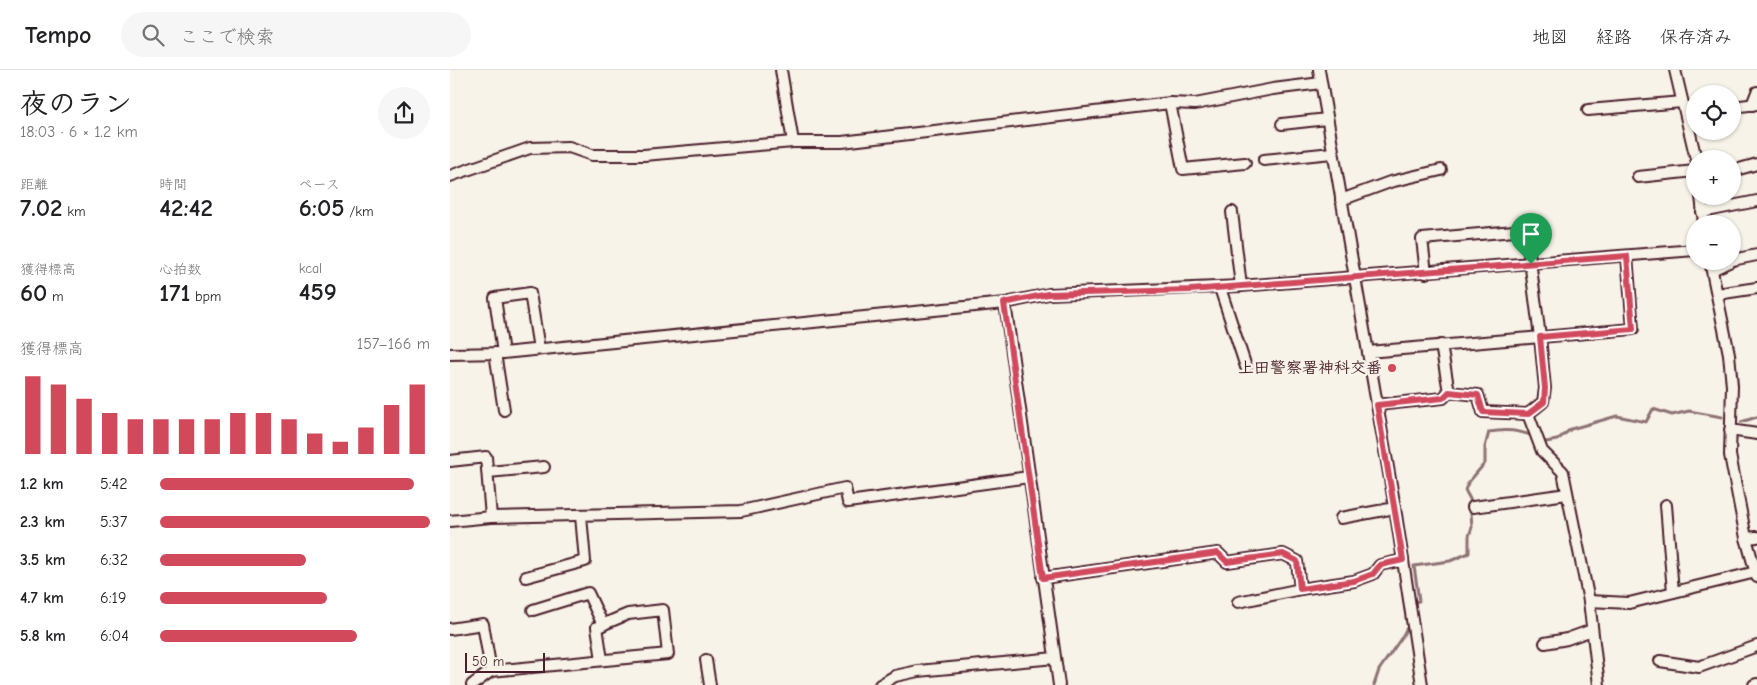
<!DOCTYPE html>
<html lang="ja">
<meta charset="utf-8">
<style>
:root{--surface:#fff;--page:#f6f6f6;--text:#202124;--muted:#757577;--line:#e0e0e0;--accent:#d1495b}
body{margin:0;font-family:"Comic Neue","Klee One",sans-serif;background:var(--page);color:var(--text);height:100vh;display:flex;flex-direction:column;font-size:19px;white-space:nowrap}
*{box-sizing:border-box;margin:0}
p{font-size:16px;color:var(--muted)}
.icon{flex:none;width:28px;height:28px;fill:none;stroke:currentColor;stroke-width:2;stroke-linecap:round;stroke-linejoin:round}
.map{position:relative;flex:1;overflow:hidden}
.drawer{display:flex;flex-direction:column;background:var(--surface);width:450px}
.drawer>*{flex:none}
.buttons{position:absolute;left:1236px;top:15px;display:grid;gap:10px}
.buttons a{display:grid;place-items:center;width:55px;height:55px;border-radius:50%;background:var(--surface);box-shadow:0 1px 4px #0004;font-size:25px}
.scale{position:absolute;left:15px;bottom:12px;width:80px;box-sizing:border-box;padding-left:5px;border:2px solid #4a1f2b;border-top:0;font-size:14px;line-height:18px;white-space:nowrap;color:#4a1f2b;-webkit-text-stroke:4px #f7f3e8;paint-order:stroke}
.pin{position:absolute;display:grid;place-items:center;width:42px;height:42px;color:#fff;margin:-51px -21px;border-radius:50% 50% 50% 0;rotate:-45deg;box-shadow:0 0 5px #0007}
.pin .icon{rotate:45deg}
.round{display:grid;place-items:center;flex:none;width:52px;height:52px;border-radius:26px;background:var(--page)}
.headline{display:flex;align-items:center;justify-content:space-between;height:85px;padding:0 20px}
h1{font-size:28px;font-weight:700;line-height:38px}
.figures{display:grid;grid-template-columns:repeat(3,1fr);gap:8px;height:85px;padding:5px 20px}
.figures div{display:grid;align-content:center}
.figures b{font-size:25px;font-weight:700}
.figures small{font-size:14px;font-weight:400}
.figures p{font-size:14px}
.chart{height:140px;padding:10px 20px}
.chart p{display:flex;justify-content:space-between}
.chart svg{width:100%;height:90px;margin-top:5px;stroke:var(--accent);stroke-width:6}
ul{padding:0 20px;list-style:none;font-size:16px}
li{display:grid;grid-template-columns:80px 60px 1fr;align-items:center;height:38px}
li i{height:12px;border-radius:6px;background:var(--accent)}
header{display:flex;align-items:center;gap:30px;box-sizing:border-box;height:70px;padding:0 25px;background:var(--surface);border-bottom:1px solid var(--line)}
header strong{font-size:24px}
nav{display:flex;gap:28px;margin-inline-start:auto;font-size:18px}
.search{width:350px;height:45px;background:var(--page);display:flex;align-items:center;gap:12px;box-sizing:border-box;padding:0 18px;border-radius:28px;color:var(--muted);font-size:19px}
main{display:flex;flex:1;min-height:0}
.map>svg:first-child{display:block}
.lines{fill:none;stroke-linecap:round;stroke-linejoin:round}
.stream{stroke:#8e7275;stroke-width:3}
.minor-casing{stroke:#4a1f2b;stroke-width:14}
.minor{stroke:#f7f3e8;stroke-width:10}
.route-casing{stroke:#fff;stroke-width:10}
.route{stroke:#d1495b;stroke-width:6}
.poi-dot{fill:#d1495b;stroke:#f7f3e8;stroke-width:2}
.labels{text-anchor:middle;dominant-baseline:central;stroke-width:5;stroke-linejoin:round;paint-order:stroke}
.poi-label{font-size:16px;font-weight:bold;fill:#4a1f2b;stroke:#f7f3e8;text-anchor:end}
</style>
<header>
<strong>Tempo</strong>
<div class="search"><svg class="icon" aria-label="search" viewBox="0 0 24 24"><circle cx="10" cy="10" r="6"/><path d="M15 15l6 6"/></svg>ここで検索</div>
<nav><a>地図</a><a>経路</a><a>保存済み</a></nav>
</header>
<main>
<section class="drawer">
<div class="headline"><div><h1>夜のラン</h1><p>18:03 · 6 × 1.2 km</p></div><a class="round"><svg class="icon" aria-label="share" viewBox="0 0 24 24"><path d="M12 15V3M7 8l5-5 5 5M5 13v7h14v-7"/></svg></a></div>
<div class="figures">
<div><p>距離</p><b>7.02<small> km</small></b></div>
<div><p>時間</p><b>42:42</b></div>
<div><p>ペース</p><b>6:05<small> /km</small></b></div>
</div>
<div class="figures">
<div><p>獲得標高</p><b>60<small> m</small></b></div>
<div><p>心拍数</p><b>171<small> bpm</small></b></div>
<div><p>kcal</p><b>459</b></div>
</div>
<div class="chart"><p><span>獲得標高</span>157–166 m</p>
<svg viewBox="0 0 160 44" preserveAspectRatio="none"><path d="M5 44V6M15 44V10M25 44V17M35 44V24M45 44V27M55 44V27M65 44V27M75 44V27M85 44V24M95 44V24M105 44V27M115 44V34M125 44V38M135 44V31M145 44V20M155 44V10"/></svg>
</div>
<ul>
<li><b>1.2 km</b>5:42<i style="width:94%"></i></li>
<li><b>2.3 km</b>5:37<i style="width:100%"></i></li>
<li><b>3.5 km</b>6:32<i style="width:54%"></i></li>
<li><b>4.7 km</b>6:19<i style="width:62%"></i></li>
<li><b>5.8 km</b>6:04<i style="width:73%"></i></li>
</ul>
</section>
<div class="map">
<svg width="1307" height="615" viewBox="0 0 1307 615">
<rect width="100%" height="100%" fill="#f7f3e8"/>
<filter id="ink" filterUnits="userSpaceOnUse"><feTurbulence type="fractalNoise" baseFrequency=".02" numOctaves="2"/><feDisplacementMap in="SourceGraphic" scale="10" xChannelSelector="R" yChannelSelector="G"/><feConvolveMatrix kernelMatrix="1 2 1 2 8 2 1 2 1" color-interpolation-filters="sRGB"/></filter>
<g filter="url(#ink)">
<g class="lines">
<g class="stream">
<polyline points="1291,352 1307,347"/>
<polyline points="1090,370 1096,372 1107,370 1121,359 1167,346 1196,352 1203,339 1222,345 1239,341 1272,347"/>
<path d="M924 615 929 600 952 567 958 556 954 534 969 531 964 496 1000 491 1019 483V466L1022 457 1020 429 1015 420 1018 413 1035 393V377L1039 362C1056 359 1069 360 1085 367"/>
</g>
<g class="minor-casing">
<g id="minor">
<polyline points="331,0 343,72"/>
<polyline points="869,0 945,438 972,615"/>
<polyline points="1225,0 1246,89"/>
<polyline points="720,33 733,99 795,93"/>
<polyline points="1302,35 1307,22"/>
<polyline points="1282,37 1307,34"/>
<polyline points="1138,40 1232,32"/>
<polyline points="832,54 877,49"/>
<polyline points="814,90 882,83"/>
<polyline points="1282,101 1307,94"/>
<polyline points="0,106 80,78 119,77 142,85 194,85 343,72 392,72 720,33 745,34 823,19 871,13"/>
<polyline points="1188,107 1245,101"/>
<polyline points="1251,126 1254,154"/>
<polyline points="891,130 940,112 991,100"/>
<polyline points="782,142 791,216"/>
<polyline points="1252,142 1307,131"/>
<polyline points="1282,190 1307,185"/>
<polyline points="1260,191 1279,284 1282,316 1280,385 1296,468 1307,507"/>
<polyline points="1262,200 1281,191"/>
<polyline points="976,203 972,169 1076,160 1090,267 1095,318 1093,332 1078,344 1033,342 1028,325 999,322 991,275"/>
<polyline points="770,218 796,297"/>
<polyline points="1267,224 1307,218"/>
<polyline points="555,233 609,615"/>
<polyline points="918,282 1183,259 1177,186"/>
<polyline points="45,283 54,340"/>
<polyline points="53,283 45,228 80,223 89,279"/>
<polyline points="0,284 53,283 555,233 599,224 791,216 1245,180"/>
<polyline points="927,335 993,328 999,322"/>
<polyline points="1078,344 1092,381 1113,402 1139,531 1149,615"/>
<polyline points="1280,360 1307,364"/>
<polyline points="0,391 36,387 41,447"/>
<polyline points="38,402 94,397"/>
<polyline points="1216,435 1223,522"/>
<polyline points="1023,437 1117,424"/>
<polyline points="891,448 945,438"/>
<polyline points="0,451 41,447 291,441 395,418 398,432 579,407"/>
<polyline points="1296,468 1307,467"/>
<polyline points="76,507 135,491 131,446"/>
<polyline points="593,508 768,483 777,492 833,484 847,491 850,519 904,511 923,504 930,495 953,490"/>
<polyline points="1139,531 1179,533 1306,502"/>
<polyline points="788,532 851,519"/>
<polyline points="83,540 138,523 153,555"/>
<polyline points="0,559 33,554 41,601"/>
<polyline points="1095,573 1117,569 1142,560"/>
<polyline points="256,590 260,615"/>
<polyline points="1210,591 1249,597 1307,576"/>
<polyline points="22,615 41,601 218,584 213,540 178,544 147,557 152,590"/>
<polyline points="430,615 445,606 468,601 605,588"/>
<polyline points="1304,615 1307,614"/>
</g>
</g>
<use href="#minor" class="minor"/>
</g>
</g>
<g class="lines" filter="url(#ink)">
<g class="route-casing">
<polygon id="route" points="1177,186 1183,259 1090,267 1095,318 1094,332 1078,344 1033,342 1028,325 999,322 993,328 927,335 953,490 930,495 923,504 904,511 850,519 847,491 833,484 777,492 768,483 593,508 554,233 598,224 740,220"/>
</g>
<use href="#route" class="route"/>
</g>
<circle class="poi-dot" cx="942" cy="298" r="5"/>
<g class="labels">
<g class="poi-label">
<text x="932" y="298">上田警察署神科交番</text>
</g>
</g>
</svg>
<div class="buttons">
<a><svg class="icon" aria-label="locate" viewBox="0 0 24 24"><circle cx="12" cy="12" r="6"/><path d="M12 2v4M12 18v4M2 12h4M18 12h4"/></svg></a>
<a>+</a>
<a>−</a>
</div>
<div class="scale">50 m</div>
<div class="pin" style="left:1081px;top:194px;background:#1e9e55"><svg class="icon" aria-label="arrive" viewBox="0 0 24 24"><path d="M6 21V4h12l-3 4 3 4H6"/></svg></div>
</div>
</main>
